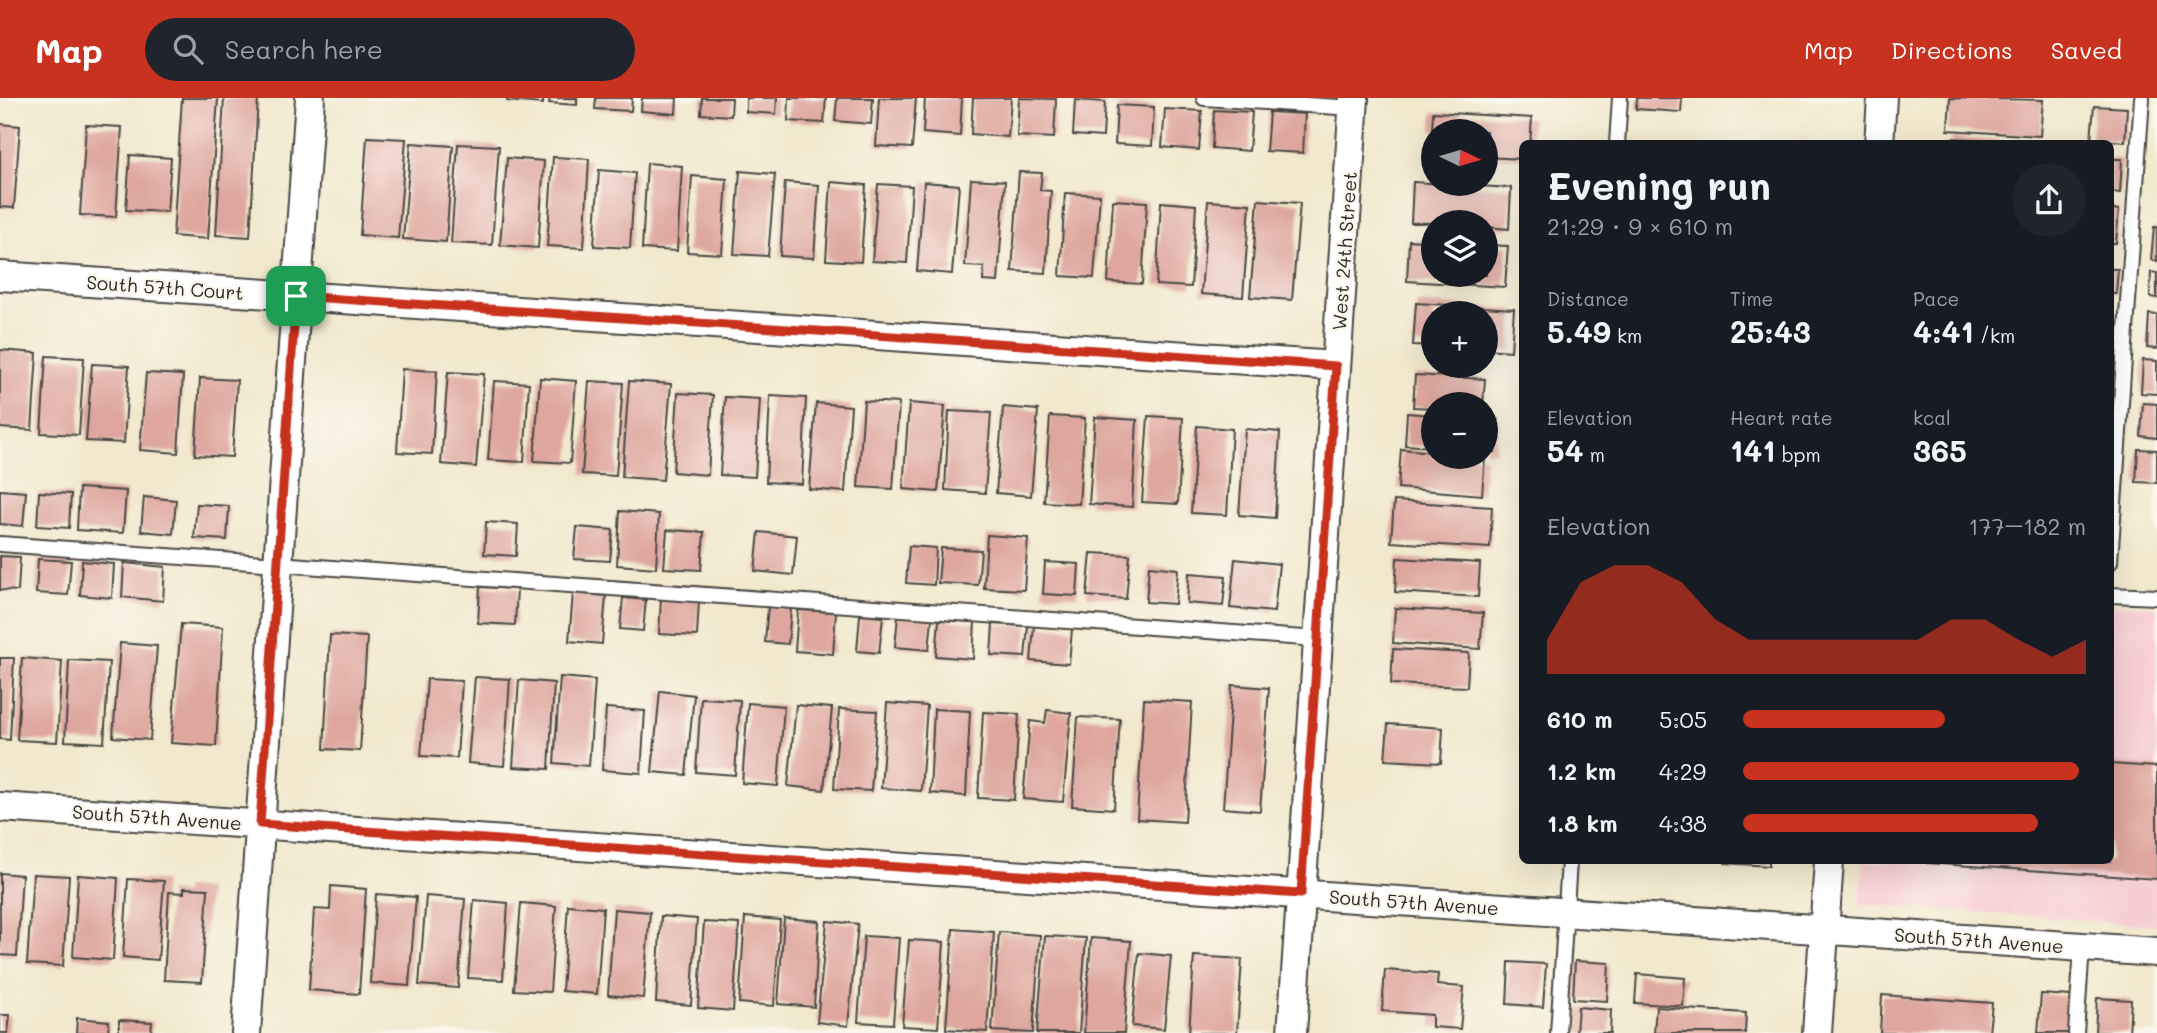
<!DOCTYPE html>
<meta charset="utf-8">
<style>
:root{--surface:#171b24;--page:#20242c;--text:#f1f3f6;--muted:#9ea1a6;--accent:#c8321e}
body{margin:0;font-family:Mali,sans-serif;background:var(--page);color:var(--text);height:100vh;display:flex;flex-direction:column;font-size:26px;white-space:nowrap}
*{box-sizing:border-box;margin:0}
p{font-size:23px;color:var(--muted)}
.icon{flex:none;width:38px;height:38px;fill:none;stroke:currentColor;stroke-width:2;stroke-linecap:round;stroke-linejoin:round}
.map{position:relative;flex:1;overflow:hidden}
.drawer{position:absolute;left:1519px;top:42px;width:595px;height:724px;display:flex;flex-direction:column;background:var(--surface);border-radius:10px;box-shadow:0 7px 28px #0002}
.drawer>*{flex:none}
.needle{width:46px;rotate:95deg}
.tools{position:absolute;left:1421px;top:21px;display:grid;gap:14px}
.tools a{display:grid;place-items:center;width:77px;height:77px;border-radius:50%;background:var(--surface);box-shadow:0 7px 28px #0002;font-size:35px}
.pin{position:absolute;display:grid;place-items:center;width:60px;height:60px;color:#fff;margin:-30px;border-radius:14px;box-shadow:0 4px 10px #0006}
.round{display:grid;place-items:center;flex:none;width:74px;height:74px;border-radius:37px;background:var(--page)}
.overview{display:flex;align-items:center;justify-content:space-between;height:119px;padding:0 28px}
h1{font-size:38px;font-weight:700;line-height:52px}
.figures{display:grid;grid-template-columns:repeat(3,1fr);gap:10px;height:119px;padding:7px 28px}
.figures div{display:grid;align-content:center}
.figures b{font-size:30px;font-weight:700}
.figures small{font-size:19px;font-weight:400}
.figures p{font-size:19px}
.chart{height:196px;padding:14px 28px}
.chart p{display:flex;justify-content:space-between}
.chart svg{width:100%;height:126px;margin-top:7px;fill:var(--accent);opacity:.7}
ul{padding:0 28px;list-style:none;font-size:23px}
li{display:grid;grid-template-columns:112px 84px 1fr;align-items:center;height:52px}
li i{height:18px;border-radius:9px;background:var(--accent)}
header{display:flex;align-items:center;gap:42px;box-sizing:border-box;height:98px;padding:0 35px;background:var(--accent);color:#fff}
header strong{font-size:33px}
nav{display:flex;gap:38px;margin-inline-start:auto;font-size:24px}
.search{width:490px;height:63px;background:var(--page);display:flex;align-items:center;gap:18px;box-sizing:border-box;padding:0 24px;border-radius:38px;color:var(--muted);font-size:26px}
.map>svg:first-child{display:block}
.built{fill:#f7cfd3}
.building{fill:#dea69e}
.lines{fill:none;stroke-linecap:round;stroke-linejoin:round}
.service-casing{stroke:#494743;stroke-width:18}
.minor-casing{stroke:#494743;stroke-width:32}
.service{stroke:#fff;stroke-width:14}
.minor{stroke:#fff;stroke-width:28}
.route-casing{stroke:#fff;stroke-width:14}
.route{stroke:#c8321e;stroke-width:9}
.labels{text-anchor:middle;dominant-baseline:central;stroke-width:5;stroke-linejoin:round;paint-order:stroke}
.street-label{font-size:19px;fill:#2b2b2b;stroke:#fbf7ec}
</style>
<header>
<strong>Map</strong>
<div class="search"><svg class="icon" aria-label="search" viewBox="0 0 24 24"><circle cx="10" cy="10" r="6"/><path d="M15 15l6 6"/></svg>Search here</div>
<nav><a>Map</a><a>Directions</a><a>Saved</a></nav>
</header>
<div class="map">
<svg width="2157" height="935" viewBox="0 0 2157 935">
<rect width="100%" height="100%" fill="#fbf7ec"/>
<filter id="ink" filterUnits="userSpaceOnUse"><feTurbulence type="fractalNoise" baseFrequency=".0143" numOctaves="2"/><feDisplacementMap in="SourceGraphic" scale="14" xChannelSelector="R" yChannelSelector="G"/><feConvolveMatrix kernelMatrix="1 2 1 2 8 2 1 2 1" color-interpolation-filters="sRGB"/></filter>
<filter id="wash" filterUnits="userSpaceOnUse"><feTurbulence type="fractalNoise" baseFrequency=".00686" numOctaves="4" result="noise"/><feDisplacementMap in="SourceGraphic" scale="28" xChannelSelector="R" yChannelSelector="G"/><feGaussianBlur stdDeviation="1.57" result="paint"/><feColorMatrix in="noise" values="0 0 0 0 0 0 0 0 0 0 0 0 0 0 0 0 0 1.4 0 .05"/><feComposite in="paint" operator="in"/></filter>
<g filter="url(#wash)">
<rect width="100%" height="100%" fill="#f1e8cd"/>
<polygon class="built" points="2111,506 2157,509 2157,827 1860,806 1863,763 2110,763"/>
<g id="blocks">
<g class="building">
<polygon points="182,0 218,0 208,141 173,138"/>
<polygon points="224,0 258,0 250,139 216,137"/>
<polygon points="507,0 543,0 543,6 507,3"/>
<polygon points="550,0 577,0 577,7 549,5"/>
<polygon points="596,0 632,0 631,13 595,11"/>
<polygon points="642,0 677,0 676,16 641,13"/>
<polygon points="702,0 732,0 731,18 701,16"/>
<polygon points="746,0 777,0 776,16 746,14"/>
<polygon points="789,0 826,0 824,25 788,23"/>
<polygon points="837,0 873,0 871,26 835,23"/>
<polygon points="879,0 916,0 912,50 876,48"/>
<polygon points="925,0 962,0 960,38 923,35"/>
<polygon points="973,0 1011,0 1008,39 971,36"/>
<polygon points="1019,0 1056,1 1054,40 1017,38"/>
<polygon points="1637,0 1682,0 1681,14 1636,11"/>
<polygon points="1950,0 2043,2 2040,38 1948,32"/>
<polygon points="1075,2 1105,4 1103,39 1073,37"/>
<polygon points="1117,7 1154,9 1152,48 1115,46"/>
<polygon points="2094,8 2127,10 2125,44 2091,41"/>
<polygon points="1165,11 1202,13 1199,52 1162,49"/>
<polygon points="1214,12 1252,14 1249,53 1212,50"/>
<polygon points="1269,14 1305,16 1303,55 1266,53"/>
<polygon points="1433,14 1532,20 1530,46 1522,46 1522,61 1486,59 1486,33 1432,33"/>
<polygon points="0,26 20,28 14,110 0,109"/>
<polygon points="86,27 122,29 116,119 80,117"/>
<polygon points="367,39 406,41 398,140 360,137"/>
<polygon points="1951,40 2000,43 2000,46 1951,46"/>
<polygon points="411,45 453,48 446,144 403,141"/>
<polygon points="458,46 499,48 492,147 451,145"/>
<polygon points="130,57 171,60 167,114 126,112"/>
<polygon points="553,59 589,61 584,150 547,148"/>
<polygon points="507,60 544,63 538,150 500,147"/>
<polygon points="2110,61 2122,61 2120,95 2110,94"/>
<polygon points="647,65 682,68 677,153 642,151"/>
<polygon points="599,72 635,75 630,150 594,148"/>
<polygon points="740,73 775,76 768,158 734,156"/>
<polygon points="1019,74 1042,75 1040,92 1051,93 1046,175 1012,173"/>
<polygon points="692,78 727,81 722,156 687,154"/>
<polygon points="971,81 1005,83 998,184 983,183 984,169 965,168"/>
<polygon points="785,84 819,87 814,160 780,158"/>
<polygon points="831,84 866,87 861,164 826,162"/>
<polygon points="924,84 959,87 952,176 917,173"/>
<polygon points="1413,84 1511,90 1509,131 1486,129 1486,124 1411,125"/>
<polygon points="878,86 912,88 907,165 872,163"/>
<polygon points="1065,95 1100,97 1094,180 1060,178"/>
<polygon points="1113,102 1147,104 1142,186 1108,184"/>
<polygon points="1258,102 1300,105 1292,202 1250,199"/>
<polygon points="1208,103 1250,106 1243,199 1201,196"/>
<polygon points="1161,104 1196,107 1191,189 1156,187"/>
<polygon points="2110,111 2119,112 2116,145 2110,145"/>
<polygon points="2154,129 2157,129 2157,163 2151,162"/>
<polygon points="1409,142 1433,144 1433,177 1486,177 1486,147 1508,148 1505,189 1407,183"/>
<polygon points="2110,171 2118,171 2116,196 2110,196"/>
<polygon points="2151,174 2157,175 2157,200 2150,199"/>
<polygon points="1416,205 1514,211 1511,253 1486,251 1486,215 1433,215 1433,248 1413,247"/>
<polygon points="2149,216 2157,217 2157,251 2147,250"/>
<polygon points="0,252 37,255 32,332 0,330"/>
<polygon points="46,258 84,260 79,337 41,335"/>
<polygon points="2143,262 2157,263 2157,296 2141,295"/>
<polygon points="92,266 129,268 124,345 86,343"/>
<polygon points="402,271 437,273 432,356 397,354"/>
<polygon points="448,274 484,276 476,369 441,366"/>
<polygon points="146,275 183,277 178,355 140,352"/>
<polygon points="1415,277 1485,281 1483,306 1433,306 1433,310 1413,309"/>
<polygon points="200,280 237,282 232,359 195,357"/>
<polygon points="540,280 576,283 570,365 534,363"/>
<polygon points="494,283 529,285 524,364 488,362"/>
<polygon points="589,283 623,285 616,378 582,376"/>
<polygon points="629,283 671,286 663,382 622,379"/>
<polygon points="678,295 713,297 708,377 673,374"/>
<polygon points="770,298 806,300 802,386 766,384"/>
<polygon points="725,299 760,301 755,379 720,377"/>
<polygon points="864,303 899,305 893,391 858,389"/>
<polygon points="816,305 851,308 845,394 809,391"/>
<polygon points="909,305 945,308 938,394 903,391"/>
<polygon points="2143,305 2157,306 2157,340 2141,338"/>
<polygon points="1003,309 1038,312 1031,398 996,395"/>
<polygon points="949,313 991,315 985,395 945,392"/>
<polygon points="1407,315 1433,317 1433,349 1405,347"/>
<polygon points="1050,318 1085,320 1079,406 1044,404"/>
<polygon points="1148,318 1183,320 1178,406 1142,404"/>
<polygon points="1095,319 1137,322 1132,409 1089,406"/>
<polygon points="1486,321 1498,322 1495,354 1486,353"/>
<polygon points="1197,328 1232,331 1227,417 1191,415"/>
<polygon points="1245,331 1280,334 1275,420 1239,417"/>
<polygon points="1401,351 1433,354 1433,359 1485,359 1482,397 1398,390"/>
<polygon points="2138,351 2157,352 2157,385 2136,384"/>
<polygon points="79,390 126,393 123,435 77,432"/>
<polygon points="0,392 26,394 23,428 0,426"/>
<polygon points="39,394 71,396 69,430 37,428"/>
<polygon points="144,399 176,402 173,436 141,433"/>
<polygon points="1394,403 1492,409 1490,450 1391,444"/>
<polygon points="197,406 229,408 227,442 194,440"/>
<polygon points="620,413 659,416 656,470 617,467"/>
<polygon points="486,424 518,426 516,458 484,456"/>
<polygon points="577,429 613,432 610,463 574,461"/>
<polygon points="667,432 704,434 701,472 664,470"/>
<polygon points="759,434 797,438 793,477 755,473"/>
<polygon points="987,437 1028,440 1024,492 984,490"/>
<polygon points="909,448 936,450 934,487 906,485"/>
<polygon points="941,450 981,452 978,487 938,485"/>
<polygon points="1091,455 1130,457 1126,501 1087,498"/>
<polygon points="0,458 20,459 18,493 0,492"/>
<polygon points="1397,460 1480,465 1478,499 1395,494"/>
<polygon points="38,461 71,463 68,497 36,495"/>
<polygon points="1235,461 1279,466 1274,514 1230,510"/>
<polygon points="82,463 114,466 112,500 80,497"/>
<polygon points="1045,464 1079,466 1077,498 1043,496"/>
<polygon points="124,465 165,469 163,503 122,499"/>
<polygon points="1149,468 1178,471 1175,506 1146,504"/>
<polygon points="1189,475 1226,478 1223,508 1187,505"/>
<polygon points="480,489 517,491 515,527 478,525"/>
<polygon points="573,495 606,498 602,546 569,543"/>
<polygon points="623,500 646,502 643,533 620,531"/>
<polygon points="661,500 699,502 697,538 659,536"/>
<polygon points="768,508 791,511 788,546 765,544"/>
<polygon points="1395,510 1483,515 1480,551 1393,545"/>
<polygon points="798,512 836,514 833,556 795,553"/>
<polygon points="860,517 883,519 879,555 857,553"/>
<polygon points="898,518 932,521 929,552 895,549"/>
<polygon points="939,522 975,524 973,561 936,558"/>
<polygon points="181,526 223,529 216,648 171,645"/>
<polygon points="993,526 1028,528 1025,559 991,557"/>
<polygon points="1034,528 1072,531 1069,566 1031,563"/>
<polygon points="330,537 367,539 360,653 324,651"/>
<polygon points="120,545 157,548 150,642 113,639"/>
<polygon points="1393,551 1469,555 1467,589 1391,586"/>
<polygon points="0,560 14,560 10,642 0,641"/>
<polygon points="22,560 62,563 57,644 17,642"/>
<polygon points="69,562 109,564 104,645 65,643"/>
<polygon points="475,579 510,581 504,668 468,665"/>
<polygon points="560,579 595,582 589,668 554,665"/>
<polygon points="427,581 462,583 457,660 421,658"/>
<polygon points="519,582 554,585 549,671 513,669"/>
<polygon points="1232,587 1269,590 1260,713 1223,710"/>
<polygon points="660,593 694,597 686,677 652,674"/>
<polygon points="701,600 740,602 735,677 696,674"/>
<polygon points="1144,601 1192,604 1185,724 1137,721"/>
<polygon points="748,605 784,608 778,688 742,685"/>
<polygon points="887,605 927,608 921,693 881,690"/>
<polygon points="796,607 832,610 824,692 788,688"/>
<polygon points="606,610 645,613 641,675 602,672"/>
<polygon points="839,611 877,613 871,693 834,691"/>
<polygon points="934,611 970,613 966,698 930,695"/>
<polygon points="1047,612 1071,615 1063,704 1023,701 1030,623 1045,625"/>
<polygon points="983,614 1019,616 1014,702 978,700"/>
<polygon points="1078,619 1120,621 1114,711 1072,708"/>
<polygon points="1388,626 1443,630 1441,665 1385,662"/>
<polygon points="2110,666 2157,669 2157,781 1927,765 1927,763 2110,763"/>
<polygon points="1725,763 1769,763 1769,768 1725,765"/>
<polygon points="0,775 22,777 17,858 0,857"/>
<polygon points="33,776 69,778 63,868 27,866"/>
<polygon points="78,777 118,780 113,862 73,859"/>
<polygon points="128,781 164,783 158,862 123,859"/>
<polygon points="331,788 366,791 359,896 309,892 314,811 330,812"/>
<polygon points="184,790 208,791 202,884 164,882 169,794 184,795"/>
<polygon points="376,796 416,799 409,888 370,885"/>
<polygon points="426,798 465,801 458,890 419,887"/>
<polygon points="474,802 508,805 503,882 468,880"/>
<polygon points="521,805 556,808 550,894 514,892"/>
<polygon points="568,807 603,810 597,896 562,893"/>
<polygon points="614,811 650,814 643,900 608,897"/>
<polygon points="661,818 697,821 691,907 656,904"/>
<polygon points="745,819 780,822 774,908 739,905"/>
<polygon points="784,820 819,823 814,909 778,906"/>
<polygon points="827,823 858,826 848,928 817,924"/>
<polygon points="704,824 739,826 733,913 698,910"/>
<polygon points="953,831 994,834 987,934 946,931"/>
<polygon points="999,834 1040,837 1033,935 992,933"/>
<polygon points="864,838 899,840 893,926 858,924"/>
<polygon points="1045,838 1086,840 1079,935 1037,935"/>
<polygon points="1091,840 1131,843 1124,935 1084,935"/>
<polygon points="909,842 944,844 938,930 902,928"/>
<polygon points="1139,855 1171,858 1164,931 1132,928"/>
<polygon points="1194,858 1242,861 1237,935 1189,935"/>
<polygon points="1575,863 1609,865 1607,903 1573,901"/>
<polygon points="1509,864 1546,866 1543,909 1507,906"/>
<polygon points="1385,872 1438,876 1437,887 1464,889 1460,931 1432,929 1432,917 1382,913"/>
<polygon points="1637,876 1685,880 1683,908 1635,905"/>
<polygon points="2041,896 2071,898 2069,935 2038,935"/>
<polygon points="1882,897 1992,905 1989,935 1880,935"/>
<polygon points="2097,900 2131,902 2129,935 2095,934"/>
<polygon points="1578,909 1611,912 1610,935 1576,935"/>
<polygon points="1656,909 1746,915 1745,935 1654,935"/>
<polygon points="0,917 10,917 8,935 0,935"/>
<polygon points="77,920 109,923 108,935 76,935"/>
<polygon points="119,922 152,924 151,935 119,935"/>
</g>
</g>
</g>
<g filter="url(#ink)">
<use href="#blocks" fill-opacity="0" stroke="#494743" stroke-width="2"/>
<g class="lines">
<g class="service-casing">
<g id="service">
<polyline points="1204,0 1353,10"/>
<polyline points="1617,46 1620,0"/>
<polyline points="0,446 1318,541"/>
<polyline points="2110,464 2142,0"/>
<polyline points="2110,497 2157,499"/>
<polyline points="1558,935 1569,763"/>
<polyline points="2076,935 2082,849"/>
</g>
</g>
<g class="minor-casing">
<g id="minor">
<polyline points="1879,46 1882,0"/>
<polyline points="0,178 1336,268"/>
<polyline points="0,709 2157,854"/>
<polyline points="246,935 310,0"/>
<polyline points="1292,935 1354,0"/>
<polyline points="1817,935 1829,763"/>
</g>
</g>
<use href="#service" class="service"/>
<use href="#minor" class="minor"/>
</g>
</g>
<g class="lines" filter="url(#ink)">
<g class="route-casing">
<polygon id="route" points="296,198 1336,268 1301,796 260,726"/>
</g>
<use href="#route" class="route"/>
</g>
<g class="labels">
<g class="street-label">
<text transform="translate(1344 153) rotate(-86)">West 24th Street</text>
<text transform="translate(165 189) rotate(4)">South 57th Court</text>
<text transform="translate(157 719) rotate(4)">South 57th Avenue</text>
<text transform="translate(1414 804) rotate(4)">South 57th Avenue</text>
<text transform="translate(1979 842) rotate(4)">South 57th Avenue</text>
</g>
</g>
</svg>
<div class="tools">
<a><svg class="needle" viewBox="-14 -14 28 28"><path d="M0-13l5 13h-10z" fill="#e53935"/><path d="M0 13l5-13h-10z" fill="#9ea1a6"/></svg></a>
<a><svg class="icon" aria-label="layers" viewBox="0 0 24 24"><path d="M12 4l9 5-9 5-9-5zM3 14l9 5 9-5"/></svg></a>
<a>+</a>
<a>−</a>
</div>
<div class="pin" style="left:296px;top:198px;background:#1e9e55"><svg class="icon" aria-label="arrive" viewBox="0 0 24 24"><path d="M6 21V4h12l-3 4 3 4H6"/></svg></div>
<section class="drawer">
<div class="overview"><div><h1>Evening run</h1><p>21:29 · 9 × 610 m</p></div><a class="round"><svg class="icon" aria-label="share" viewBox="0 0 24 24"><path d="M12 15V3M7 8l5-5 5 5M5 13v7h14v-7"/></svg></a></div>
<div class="figures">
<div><p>Distance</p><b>5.49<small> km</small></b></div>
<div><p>Time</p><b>25:43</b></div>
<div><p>Pace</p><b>4:41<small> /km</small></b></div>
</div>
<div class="figures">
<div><p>Elevation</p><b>54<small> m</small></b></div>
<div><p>Heart rate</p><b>141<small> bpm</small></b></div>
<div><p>kcal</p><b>365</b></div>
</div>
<div class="chart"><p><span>Elevation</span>177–182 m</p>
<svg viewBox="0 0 160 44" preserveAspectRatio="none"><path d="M0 44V32L10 12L20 6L30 6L40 12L50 25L60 32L70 32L80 32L90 32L100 32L110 32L120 25L130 25L140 32L150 38L160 32V44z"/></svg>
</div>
<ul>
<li><b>610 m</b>5:05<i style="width:59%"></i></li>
<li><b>1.2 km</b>4:29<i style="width:98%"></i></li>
<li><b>1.8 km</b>4:38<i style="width:86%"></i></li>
</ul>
</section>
</div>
